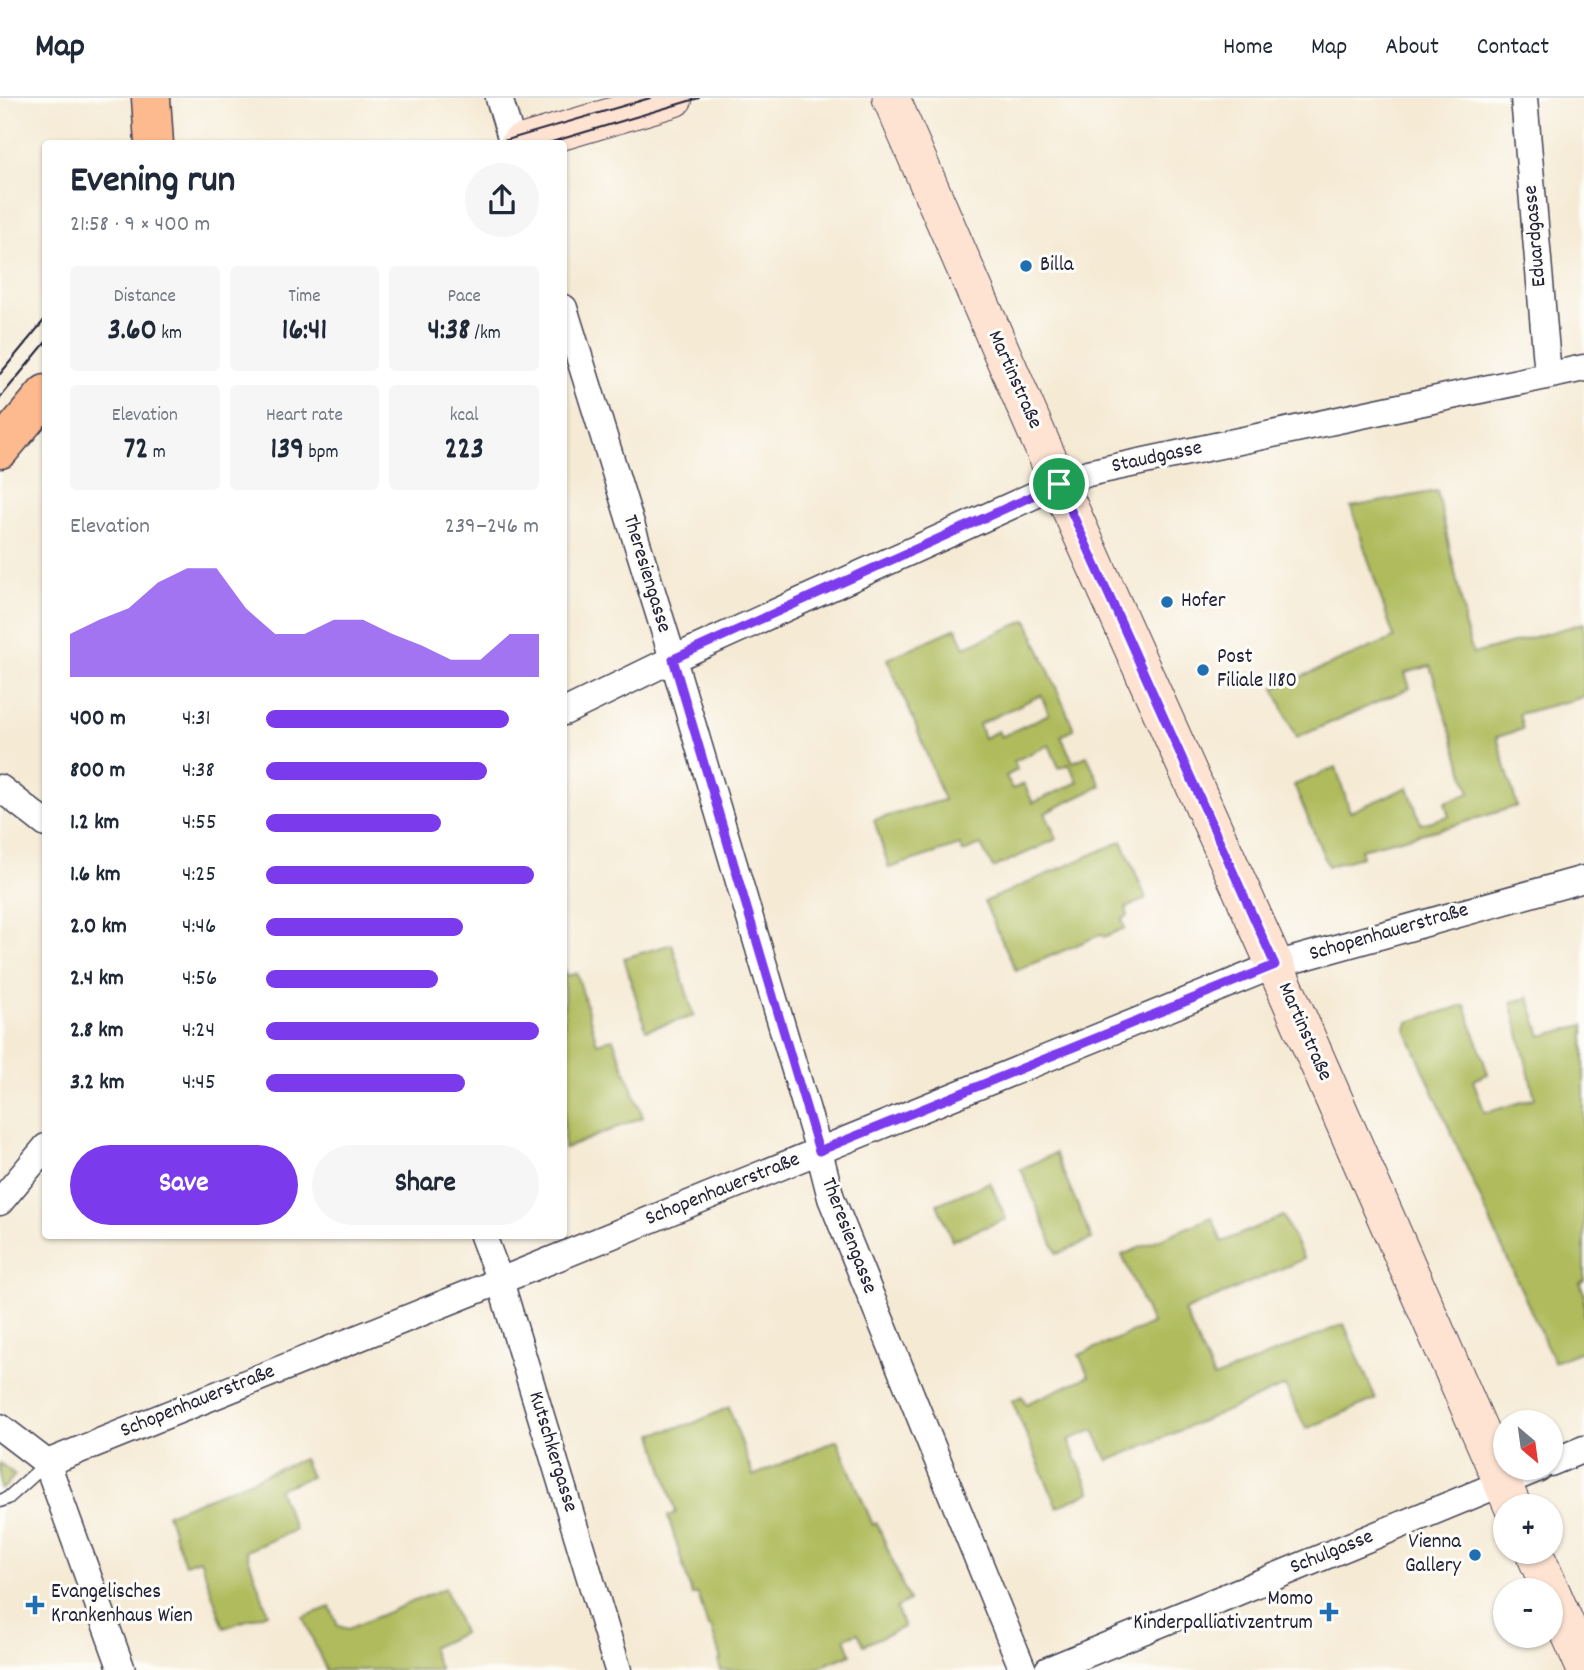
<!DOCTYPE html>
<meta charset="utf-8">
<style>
:root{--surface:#fff;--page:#f6f6f7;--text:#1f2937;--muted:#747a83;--line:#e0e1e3;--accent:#7c3aed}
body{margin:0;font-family:Dekko,sans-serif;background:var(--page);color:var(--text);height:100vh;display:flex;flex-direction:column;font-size:26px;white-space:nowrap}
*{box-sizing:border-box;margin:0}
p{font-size:23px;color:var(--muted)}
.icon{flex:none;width:38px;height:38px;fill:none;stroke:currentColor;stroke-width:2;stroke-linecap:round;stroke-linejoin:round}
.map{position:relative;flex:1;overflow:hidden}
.sheet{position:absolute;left:42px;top:42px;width:525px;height:1099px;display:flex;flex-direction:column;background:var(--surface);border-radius:7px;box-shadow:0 2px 5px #0004}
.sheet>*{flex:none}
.needle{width:46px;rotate:151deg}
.tools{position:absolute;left:1493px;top:1312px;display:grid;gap:14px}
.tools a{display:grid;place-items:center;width:70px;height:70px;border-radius:50%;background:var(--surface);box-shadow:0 2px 5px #0004;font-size:35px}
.pin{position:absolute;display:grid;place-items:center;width:60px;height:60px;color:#fff;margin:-30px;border:4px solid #fff;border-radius:50%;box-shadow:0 2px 7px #0007}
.round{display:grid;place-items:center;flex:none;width:74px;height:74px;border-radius:37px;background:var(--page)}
.head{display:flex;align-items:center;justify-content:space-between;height:119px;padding:0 28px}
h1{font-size:38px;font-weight:700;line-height:52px}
.metrics{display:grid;grid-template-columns:repeat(3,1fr);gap:10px;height:119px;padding:7px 28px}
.metrics div{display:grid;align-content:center;border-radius:7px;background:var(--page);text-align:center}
.metrics b{font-size:30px;font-weight:700}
.metrics small{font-size:19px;font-weight:400}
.metrics p{font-size:19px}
.chart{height:196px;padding:14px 28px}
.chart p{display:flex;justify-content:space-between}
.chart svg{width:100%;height:126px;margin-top:7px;fill:var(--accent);opacity:.7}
.action{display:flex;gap:14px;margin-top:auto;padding:14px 28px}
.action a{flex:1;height:80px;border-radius:42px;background:var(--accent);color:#fff;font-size:28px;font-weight:700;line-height:80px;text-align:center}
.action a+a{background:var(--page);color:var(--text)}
ul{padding:0 28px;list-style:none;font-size:23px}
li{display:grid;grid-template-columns:112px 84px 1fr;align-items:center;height:52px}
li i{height:18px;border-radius:9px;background:var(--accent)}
header{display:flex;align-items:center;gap:42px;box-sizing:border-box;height:98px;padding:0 35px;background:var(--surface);border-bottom:2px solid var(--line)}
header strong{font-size:33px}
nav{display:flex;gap:38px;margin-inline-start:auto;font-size:24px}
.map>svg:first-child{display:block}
.green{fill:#afbb5c;stroke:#686e4c;stroke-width:2;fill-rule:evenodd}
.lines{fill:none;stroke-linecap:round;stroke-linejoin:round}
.lane-casing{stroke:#424052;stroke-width:15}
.street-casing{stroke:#424052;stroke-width:29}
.secondary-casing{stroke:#424052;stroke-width:39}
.primary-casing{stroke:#424052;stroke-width:41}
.lane{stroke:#fff;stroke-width:12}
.street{stroke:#fff;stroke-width:26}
.secondary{stroke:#fee3d2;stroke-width:37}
.primary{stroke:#fcba8e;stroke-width:38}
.tram{stroke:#22223b;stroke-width:2}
.route-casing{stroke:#fff;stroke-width:14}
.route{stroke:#7c3aed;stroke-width:9}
.poi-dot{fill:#1f6fb2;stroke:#fdfcf7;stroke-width:2.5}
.labels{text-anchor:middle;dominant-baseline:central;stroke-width:6;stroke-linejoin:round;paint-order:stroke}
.street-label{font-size:21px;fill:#22223b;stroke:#fdfcf7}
.poi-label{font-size:21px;fill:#22223b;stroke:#fdfcf7;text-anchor:start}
</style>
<header>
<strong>Map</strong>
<nav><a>Home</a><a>Map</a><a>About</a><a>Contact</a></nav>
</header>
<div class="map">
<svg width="1584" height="1572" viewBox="0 0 1584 1572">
<rect width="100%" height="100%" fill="#fdfcf7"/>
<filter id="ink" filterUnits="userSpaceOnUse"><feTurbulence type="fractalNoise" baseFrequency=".0143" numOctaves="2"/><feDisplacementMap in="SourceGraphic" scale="14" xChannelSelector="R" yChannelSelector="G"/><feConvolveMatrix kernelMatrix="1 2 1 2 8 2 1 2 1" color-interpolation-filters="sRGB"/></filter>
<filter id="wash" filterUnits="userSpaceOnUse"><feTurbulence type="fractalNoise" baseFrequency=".00686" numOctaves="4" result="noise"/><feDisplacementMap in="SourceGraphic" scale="28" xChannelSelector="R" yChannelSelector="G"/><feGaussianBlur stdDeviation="1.57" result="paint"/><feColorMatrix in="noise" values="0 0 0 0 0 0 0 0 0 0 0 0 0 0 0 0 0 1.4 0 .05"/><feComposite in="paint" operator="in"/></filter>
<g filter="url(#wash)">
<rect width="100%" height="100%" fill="#f5ead4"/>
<g class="green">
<polygon points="1437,393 1464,515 1464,525 1473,556 1584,525 1584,599 1519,616 1523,631 1497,639 1517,708 1452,728 1361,751 1362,759 1328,768 1294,687 1336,669 1350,714 1408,689 1421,726 1449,718 1445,704 1470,695 1430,568 1405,575 1410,590 1296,640 1274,590 1394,540 1351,409"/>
<path d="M1027 522 1074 631 1061 638 1073 664 1087 658 1101 688 1045 715 1057 741 993 770 981 747 963 754 960 747 889 770 874 722 944 702 914 623 887 561 956 530 965 549ZM1041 597 1049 616 1001 639 998 633 984 640 979 626ZM1049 647 1059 670 1069 666 1078 684 1033 705 1024 686 1012 691 1006 678 1017 672 1014 663Z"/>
<polygon points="1122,743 1146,800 1126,810 1128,818 1122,821 1125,830 1104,839 1102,836 1016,873 984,804"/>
<polygon points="672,846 694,918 646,932 624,860"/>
<polygon points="564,869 567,878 577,875 597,945 613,941 643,1019 564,1051"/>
<polygon points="1529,900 1541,938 1584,927 1584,1182 1580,1185 1584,1195 1584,1252 1554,1264 1492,1127 1406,932 1408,924 1465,907 1488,976 1473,982 1485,1015 1535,1000 1511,904"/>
<polygon points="1055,1055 1092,1141 1057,1156 1021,1071"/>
<polygon points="990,1084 1006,1121 952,1142 937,1106"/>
<polygon points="1283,1118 1304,1161 1184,1213 1214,1280 1344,1226 1376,1301 1306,1331 1285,1288 1108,1363 1094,1332 1068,1342 1091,1394 1057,1409 1012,1303 1022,1298 1026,1306 1089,1278 1079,1257 1152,1226 1122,1157 1212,1119 1222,1144"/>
<polygon points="729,1309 753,1378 837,1342 873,1427 877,1425 909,1503 896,1510 904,1529 864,1547 858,1535 845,1540 851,1556 812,1572 721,1572 718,1563 721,1562 711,1529 708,1529 698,1496 692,1497 668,1418 676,1415 653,1336 694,1325"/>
<polygon points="303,1361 311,1379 278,1391 295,1432 246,1453 268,1515 224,1530 200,1461 185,1466 167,1416"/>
<polygon points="0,1365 15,1377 5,1389 0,1391"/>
<polygon points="445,1490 463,1535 431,1550 440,1572 326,1572 303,1519 330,1509 338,1528 348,1531"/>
</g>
</g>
<g filter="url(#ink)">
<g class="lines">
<g class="lane-casing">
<polyline id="lane" points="0,1403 8,1400 47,1365"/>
</g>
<g class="street-casing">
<g id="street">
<polyline points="499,0 513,46"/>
<polyline points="1524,0 1548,277"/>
<polyline points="564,210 673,561 819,1053 831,1100 1023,1572"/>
<polyline points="564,614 673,561 1059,386 1088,375 1584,270"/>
<polyline points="0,690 46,726"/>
<polyline points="0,1104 46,1049"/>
<polyline points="483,1138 500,1183 618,1572"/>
<polyline points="0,1329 47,1365 122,1572"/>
<polyline points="47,1365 500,1183 1275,867 1584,781"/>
<polyline points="1550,1365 1584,1351"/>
<polyline points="1048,1572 1539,1370"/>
</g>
</g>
<g class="secondary-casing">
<g id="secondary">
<polyline points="891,0 1059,386 1275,867 1513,1409"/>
<polyline points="519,46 674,0"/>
<polyline points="1534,1454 1584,1568"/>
</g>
</g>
<g class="primary-casing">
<g id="primary">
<polyline points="151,0 154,46"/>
<polyline points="0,351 46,296"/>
</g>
</g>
<use href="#lane" class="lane"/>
<use href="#street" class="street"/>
<use href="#secondary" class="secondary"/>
<use href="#primary" class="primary"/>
<g class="tram">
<polyline points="493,46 650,0"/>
<polyline points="545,46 699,0"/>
<polyline points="0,276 46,220"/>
<polyline points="0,300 46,244"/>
</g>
</g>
</g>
<g class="lines" filter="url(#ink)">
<g class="route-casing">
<polygon id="route" points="1059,386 1275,867 819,1053 673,561"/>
</g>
<use href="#route" class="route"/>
</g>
<g class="poi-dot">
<circle cx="1026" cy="168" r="7"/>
<circle cx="1167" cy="504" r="7"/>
<circle cx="1203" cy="572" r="7"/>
<circle cx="1475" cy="1457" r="7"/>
<path d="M31.5 1496.5h7v7h7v7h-7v7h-7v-7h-7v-7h7z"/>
<path d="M1325.5 1503.5h7v7h7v7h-7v7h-7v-7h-7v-7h7z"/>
</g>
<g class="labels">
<g class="street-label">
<text transform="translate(1536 138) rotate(-95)">Eduardgasse</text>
<text transform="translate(1014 282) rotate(66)">Martinstraße</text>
<text transform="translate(1157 360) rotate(-12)">Staudgasse</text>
<text transform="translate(646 476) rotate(73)">Theresiengasse</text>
<text transform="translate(1389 835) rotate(-16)">Schopenhauerstraße</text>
<text transform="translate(1304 934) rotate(66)">Martinstraße</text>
<text transform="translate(723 1092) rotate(-22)">Schopenhauerstraße</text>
<text transform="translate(848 1138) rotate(69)">Theresiengasse</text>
<text transform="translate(198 1304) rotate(-22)">Schopenhauerstraße</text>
<text transform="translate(552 1354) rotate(73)">Kutschkergasse</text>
<text transform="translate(1332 1455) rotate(-22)">Schulgasse</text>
</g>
<g class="poi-label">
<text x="1040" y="168">Billa</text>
<text x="1181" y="504">Hofer</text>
<text x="1217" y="560">Post<tspan x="1217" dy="24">Filiale 1180</tspan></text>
<text x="1461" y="1445" text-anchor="end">Vienna<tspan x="1461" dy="24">Gallery</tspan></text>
<text x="51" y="1495">Evangelisches<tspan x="51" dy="24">Krankenhaus Wien</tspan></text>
<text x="1313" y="1502" text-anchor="end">Momo<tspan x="1313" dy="24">Kinderpalliativzentrum</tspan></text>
</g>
</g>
</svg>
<div class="tools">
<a><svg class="needle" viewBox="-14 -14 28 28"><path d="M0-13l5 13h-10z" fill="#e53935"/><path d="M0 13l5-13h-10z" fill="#747a83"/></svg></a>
<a>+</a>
<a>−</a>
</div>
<div class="pin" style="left:1059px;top:386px;background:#1e9e55"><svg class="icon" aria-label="arrive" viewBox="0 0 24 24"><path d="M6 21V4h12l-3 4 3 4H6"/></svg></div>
<section class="sheet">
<div class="head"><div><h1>Evening run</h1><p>21:58 · 9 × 400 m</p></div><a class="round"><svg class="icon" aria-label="share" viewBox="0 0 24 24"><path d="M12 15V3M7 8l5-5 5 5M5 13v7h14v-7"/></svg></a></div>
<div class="metrics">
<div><p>Distance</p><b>3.60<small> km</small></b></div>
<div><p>Time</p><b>16:41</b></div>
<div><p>Pace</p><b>4:38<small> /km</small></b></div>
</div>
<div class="metrics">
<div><p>Elevation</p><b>72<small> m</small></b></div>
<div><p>Heart rate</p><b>139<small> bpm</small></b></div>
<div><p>kcal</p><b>223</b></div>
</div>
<div class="chart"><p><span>Elevation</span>239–246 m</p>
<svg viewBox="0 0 160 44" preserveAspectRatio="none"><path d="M0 44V29L10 24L20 20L30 11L40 6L50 6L60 20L70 29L80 29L90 24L100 24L110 29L120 33L130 38L140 38L150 29L160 29V44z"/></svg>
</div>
<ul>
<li><b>400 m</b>4:31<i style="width:89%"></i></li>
<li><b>800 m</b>4:38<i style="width:81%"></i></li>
<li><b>1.2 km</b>4:55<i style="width:64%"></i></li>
<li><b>1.6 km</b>4:25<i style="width:98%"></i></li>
<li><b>2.0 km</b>4:46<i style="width:72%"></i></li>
<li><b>2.4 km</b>4:56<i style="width:63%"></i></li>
<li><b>2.8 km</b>4:24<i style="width:100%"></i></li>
<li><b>3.2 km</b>4:45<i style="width:73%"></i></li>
</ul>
<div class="action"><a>Save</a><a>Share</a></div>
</section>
</div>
